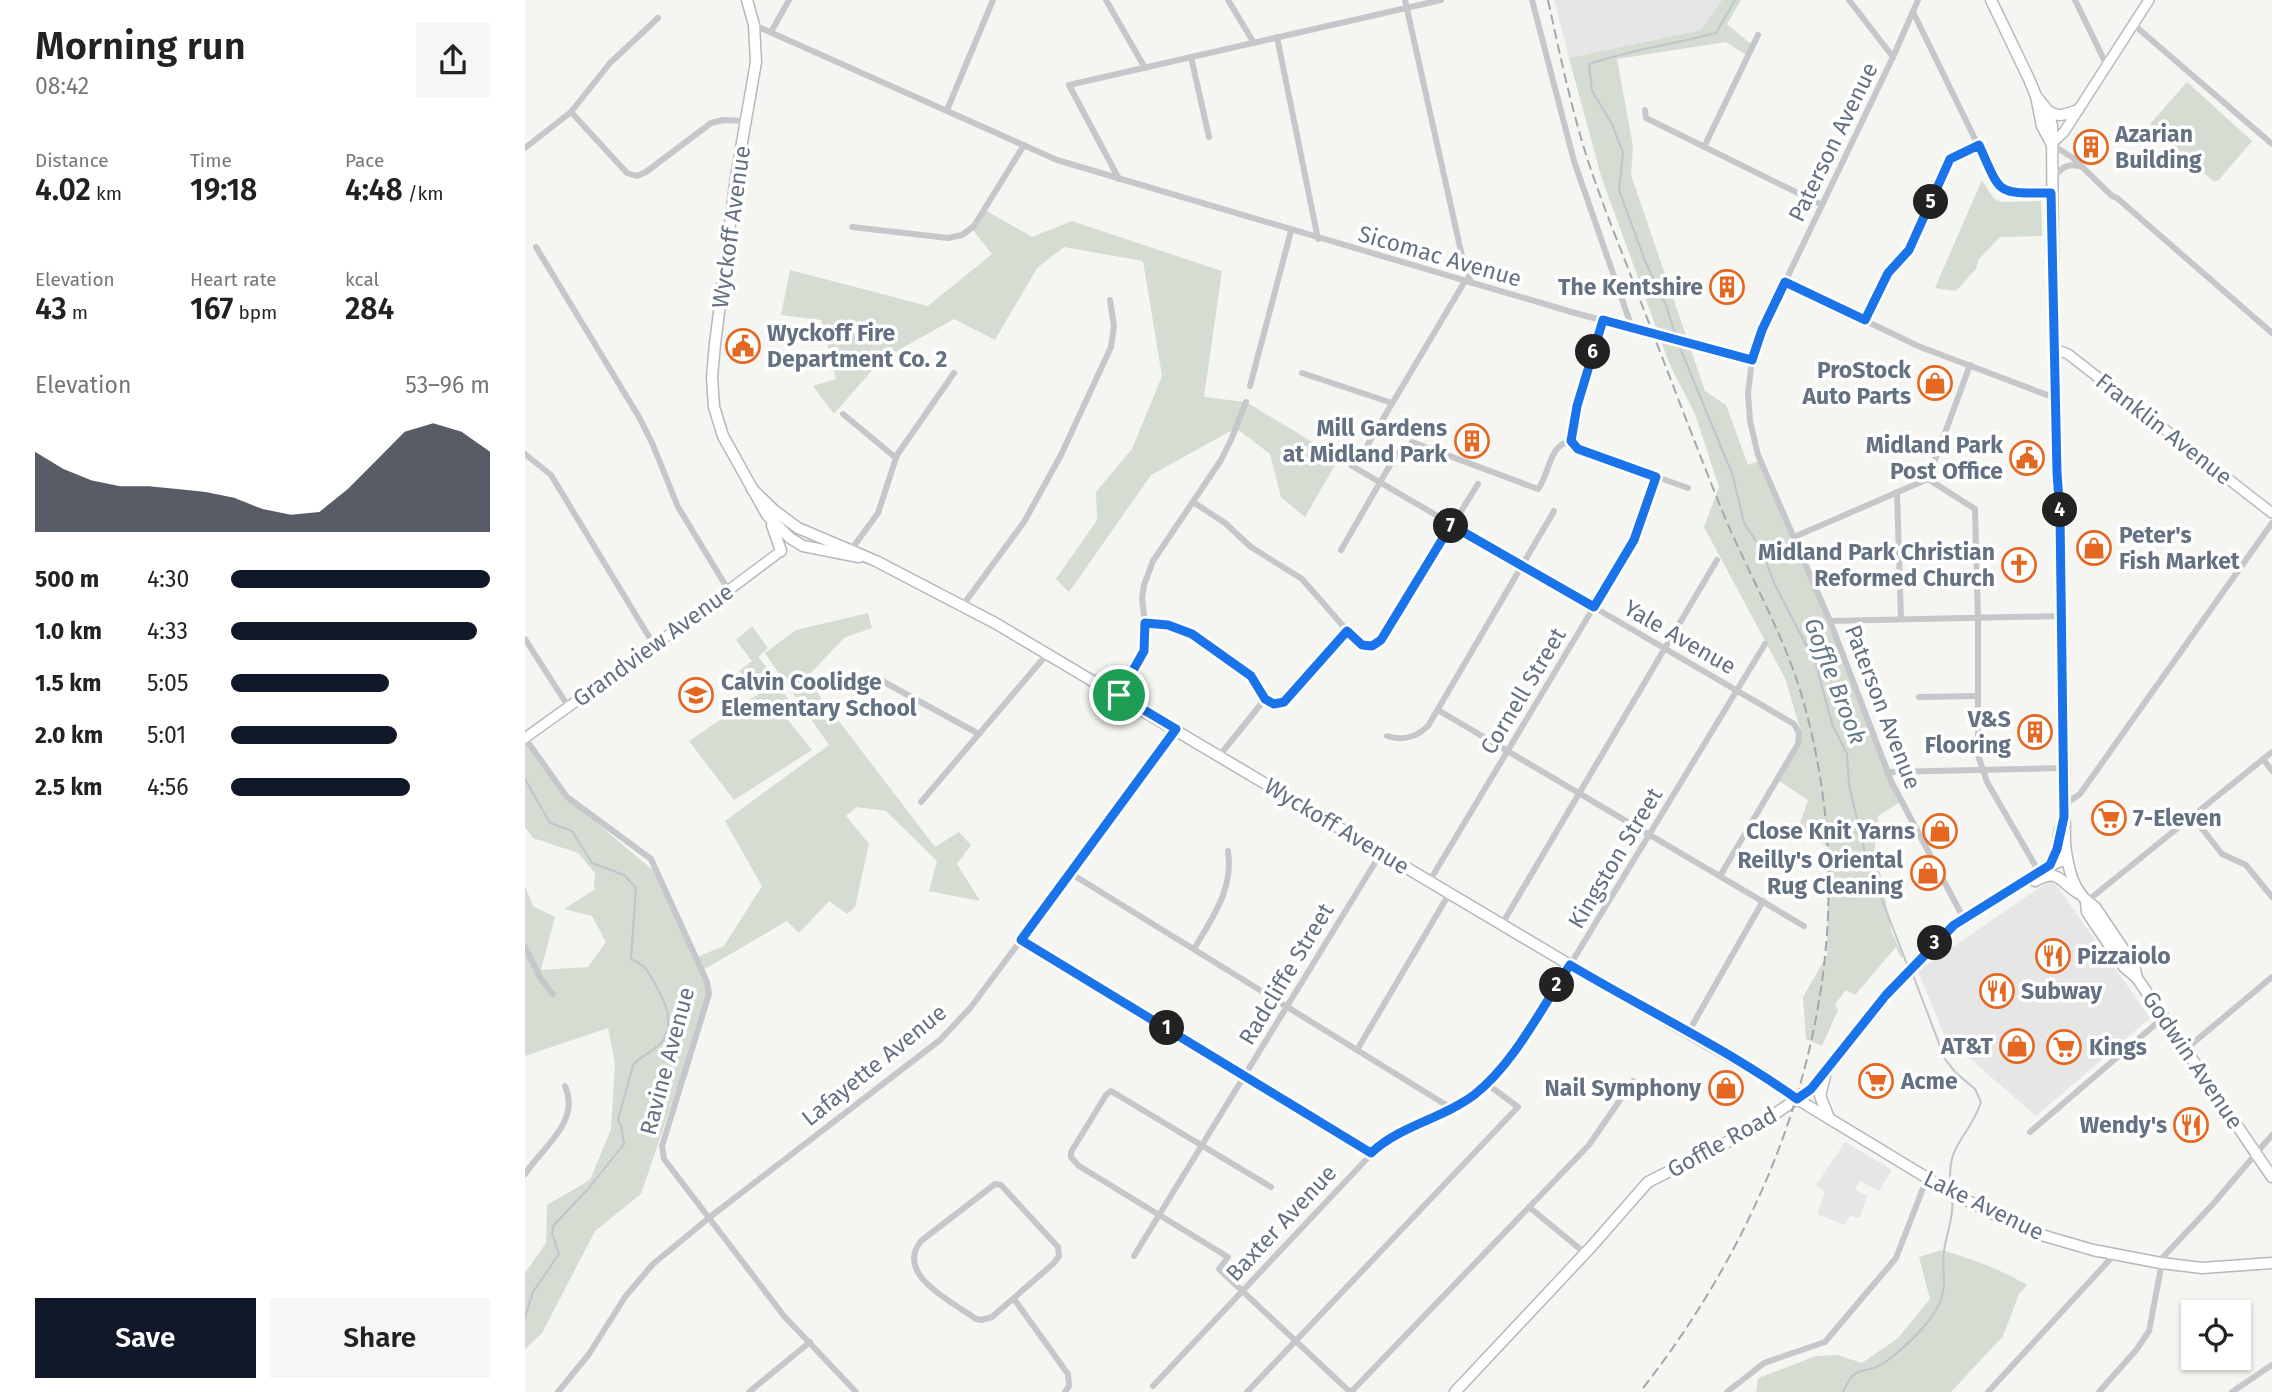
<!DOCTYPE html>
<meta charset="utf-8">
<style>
:root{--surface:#fff;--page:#f6f6f6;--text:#222;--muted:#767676;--accent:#111827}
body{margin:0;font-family:"Fira Sans",sans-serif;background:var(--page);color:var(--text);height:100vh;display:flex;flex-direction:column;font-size:26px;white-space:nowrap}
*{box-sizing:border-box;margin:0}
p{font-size:23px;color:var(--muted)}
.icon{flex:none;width:38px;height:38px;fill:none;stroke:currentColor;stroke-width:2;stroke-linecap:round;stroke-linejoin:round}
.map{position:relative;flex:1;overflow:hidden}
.details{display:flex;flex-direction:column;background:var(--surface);width:525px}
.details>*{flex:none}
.fabs{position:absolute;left:1656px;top:1300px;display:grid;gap:14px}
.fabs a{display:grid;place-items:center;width:70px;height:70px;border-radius:0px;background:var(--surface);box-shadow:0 2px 5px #0004;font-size:35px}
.pin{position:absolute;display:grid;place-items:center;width:60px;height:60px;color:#fff;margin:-30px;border:4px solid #fff;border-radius:50%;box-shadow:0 2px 7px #0007}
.km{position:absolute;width:35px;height:35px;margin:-18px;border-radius:50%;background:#222;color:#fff;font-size:19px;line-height:35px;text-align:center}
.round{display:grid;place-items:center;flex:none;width:74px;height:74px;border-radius:0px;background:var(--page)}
.head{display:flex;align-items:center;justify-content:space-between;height:119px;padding:0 35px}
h1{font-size:38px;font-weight:600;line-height:52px}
.metrics{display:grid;grid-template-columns:repeat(3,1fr);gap:10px;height:119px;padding:7px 35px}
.metrics div{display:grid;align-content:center}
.metrics b{font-size:30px;font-weight:600}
.metrics small{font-size:19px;font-weight:400}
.metrics p{font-size:19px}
.chart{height:196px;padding:14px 35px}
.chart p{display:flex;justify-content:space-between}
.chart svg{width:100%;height:126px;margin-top:7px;fill:var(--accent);opacity:.7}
.action{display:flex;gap:14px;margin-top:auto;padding:14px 35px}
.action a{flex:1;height:80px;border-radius:0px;background:var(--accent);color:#fff;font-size:28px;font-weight:600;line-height:80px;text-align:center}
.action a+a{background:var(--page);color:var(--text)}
ul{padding:0 35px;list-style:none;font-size:23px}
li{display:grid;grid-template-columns:112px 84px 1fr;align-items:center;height:52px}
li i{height:18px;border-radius:9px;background:var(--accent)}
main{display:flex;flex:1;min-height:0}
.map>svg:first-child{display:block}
.built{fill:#e5e6e5}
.green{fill:#d5dcd2}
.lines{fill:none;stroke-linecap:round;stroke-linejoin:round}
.stream{stroke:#bdc6cd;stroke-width:2}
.secondary-casing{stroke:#b7babf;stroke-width:12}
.primary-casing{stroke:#b5b8bd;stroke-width:13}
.street{stroke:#c5c7cb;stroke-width:6}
.secondary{stroke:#fff;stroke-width:9}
.primary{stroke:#fff;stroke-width:10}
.rail{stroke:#a3a7ae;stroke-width:2;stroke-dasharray:10 5;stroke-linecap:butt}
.route-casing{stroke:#fff;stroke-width:14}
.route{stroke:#1a73e8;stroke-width:9}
.labels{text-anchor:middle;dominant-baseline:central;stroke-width:7;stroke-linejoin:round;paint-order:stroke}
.poi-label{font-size:23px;font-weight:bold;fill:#647182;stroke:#fff;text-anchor:end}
.street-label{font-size:23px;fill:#647182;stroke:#fff}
.water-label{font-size:24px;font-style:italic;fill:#647986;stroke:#fff}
</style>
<main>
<section class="details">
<div class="head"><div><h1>Morning run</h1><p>08:42</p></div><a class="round"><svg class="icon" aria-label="share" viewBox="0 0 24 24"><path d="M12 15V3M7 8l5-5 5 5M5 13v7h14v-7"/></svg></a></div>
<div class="metrics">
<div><p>Distance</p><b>4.02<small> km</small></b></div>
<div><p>Time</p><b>19:18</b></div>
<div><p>Pace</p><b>4:48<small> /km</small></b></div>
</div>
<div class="metrics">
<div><p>Elevation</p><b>43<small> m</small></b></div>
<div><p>Heart rate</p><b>167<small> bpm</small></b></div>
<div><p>kcal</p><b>284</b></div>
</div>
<div class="chart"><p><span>Elevation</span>53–96 m</p>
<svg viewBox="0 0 160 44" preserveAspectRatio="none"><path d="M0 44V16L10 22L20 26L30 28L40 28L50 29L60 30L70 32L80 36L90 38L100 37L110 29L120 19L130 9L140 6L150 9L160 16V44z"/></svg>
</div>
<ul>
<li><b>500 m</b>4:30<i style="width:100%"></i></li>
<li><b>1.0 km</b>4:33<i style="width:95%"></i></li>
<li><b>1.5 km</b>5:05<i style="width:61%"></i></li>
<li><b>2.0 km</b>5:01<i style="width:64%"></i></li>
<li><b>2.5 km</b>4:56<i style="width:69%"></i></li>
</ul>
<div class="action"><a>Save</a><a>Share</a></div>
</section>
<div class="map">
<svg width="1747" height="1392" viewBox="0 0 1747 1392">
<rect width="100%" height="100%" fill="#f5f5f1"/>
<g class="built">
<polygon points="1029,0 1197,0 1176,30 1044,58"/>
<polygon points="1527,879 1625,1018 1511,1116 1420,1037 1393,971"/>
<polygon points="1320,1142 1367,1170 1354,1191 1335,1181 1330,1190 1342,1196 1335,1218 1325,1216 1320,1225 1292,1214 1300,1192 1291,1185"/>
</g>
<g class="green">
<polygon points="1197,0 1216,0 1202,24 1227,45 1221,55 1201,42 1092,59 1108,146 1106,175 1180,391 1201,405 1223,465 1237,460 1375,802 1353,816 1350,847 1367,933 1378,956 1376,958 1371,947 1330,995 1321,990 1310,1004 1313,1010 1297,1046 1281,1039 1278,997 1302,955 1303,847 1273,829 1283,800 1251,779 1277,735 1260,678 1179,527 1194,487 1170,414 1144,363 1076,176 1044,58 1176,30"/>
<polygon points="1662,82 1727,141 1693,181 1691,180 1689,182 1625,124"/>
<polygon points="1457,180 1469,199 1477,202 1516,201 1517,236 1475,237 1454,259 1451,269 1431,291 1410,288"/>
<polygon points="460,210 507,237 547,221 697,271 679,397 721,402 814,458 780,517 756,497 745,454 711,428 626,475 544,592 531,579 572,520 571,492 607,449 637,376 618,261 539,247 512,268 470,340 429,319 356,360 309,414 288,386 311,379 296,320 256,315 265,270 403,306 467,254 448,230"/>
<polygon points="343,613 347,628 319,638 281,678 410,847 434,832 446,845 432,864 455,901 404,891 412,861 361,811 332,807 321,816 344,844 330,907 322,914 304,901 274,933 262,921 178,970 182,999 116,1194 70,1231 17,1333 0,1349 0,1273 21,1243 22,1205 65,1180 86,1129 90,1063 83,1028 0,1056 0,886 8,906 30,917 16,970 63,967 81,942 67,916 39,909 69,890 70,873 53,853 8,838 0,827 0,741 48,803 136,877 172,957 199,946 237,886 200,821 304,745 240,653 271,630"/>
<polygon points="227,626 243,648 233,657 251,678 240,687 225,682 214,671 227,661 211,640"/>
<polygon points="251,682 269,707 259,715 287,750 209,800 164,741"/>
<path d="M1416 1250C1446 1258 1475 1269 1502 1285L1494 1294 1478 1336 1426 1392H1231L1233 1378 1291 1356 1313 1355 1337 1363 1373 1338 1405 1299 1394 1257Z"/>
</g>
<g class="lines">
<g class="stream">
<path d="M1151 337 1141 305 1120 261 1094 190 1098 153 1087 124 1067 91 1064 64C1105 50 1149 44 1191 33L1210 0"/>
<polyline points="1153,343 1208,476 1219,523 1235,547 1250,585 1291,664 1307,724 1322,754 1324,785 1342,861 1383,967"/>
<path d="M0 779 25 823 47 831 67 863 99 875 111 888 106 959C110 961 117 964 120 968 124 972 126 978 129 982 139 1000 150 1020 138 1040 130 1052 116 1055 108 1065L93 1120 96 1126 99 1144 63 1189 29 1225 27 1233 34 1254 8 1292 0 1317"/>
<path d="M1388 975 1420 1059 1431 1073 1450 1089 1456 1102C1444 1139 1420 1143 1426 1189"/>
<path d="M1318 1392C1331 1361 1341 1376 1359 1363 1382 1346 1419 1314 1419 1283 1419 1270 1417 1259 1420 1245 1423 1229 1429 1214 1427 1198"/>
</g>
<g class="secondary-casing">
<g id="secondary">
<polyline points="1526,144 1539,132 1624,0"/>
<polyline points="1530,349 1543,354 1747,513"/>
<polyline points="0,738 149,631 256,551"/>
</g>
</g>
<g class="primary-casing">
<g id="primary">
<polyline points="222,0 229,25 231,62 211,177 190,344 187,377 189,407 198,436 242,515 265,538 278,546 334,557"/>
<polyline points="1466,0 1504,79 1511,96 1517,126 1526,143"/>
<path d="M1511 96 1520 107 1527 125 1528 276 1532 473 1535 514 1540 844C1543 869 1548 894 1570 907L1609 965 1612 978"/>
<path d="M1520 108C1532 119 1539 115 1553 110"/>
<polyline points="227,489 250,511 273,528 351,561 470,623 1045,965 1239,1076 1272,1099 1422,1190 1478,1219 1513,1234 1568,1250 1636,1263 1677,1268 1747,1263"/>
<polyline points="247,525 256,551"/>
<polyline points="1525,865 1532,849 1535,829"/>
<path d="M1510 881C1535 867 1535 883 1553 893"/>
<polyline points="1561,902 1562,912 1599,967 1612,978 1747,1177"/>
<polyline points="1300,1076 1295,1096 1304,1118"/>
<polyline points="930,1392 1066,1247 1123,1182 1228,1129 1286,1089 1361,995 1429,925 1525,865 1542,859"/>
</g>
</g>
<g class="street">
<polyline points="581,0 620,68"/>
<polyline points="703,0 729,43"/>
<polyline points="880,0 937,256 946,283"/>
<polyline points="1007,0 1049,161 1107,328"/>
<polyline points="1324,0 1368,57"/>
<polyline points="1393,0 1368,57 1237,330 1227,360 1223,393 1225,421 1233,455 1305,621 1367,783 1439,919"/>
<polyline points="1550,0 1582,66"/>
<polyline points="1388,12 1472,184 1487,193 1526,193"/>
<polyline points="1608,24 1747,144"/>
<polyline points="229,25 532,160 1050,313 1227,360"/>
<polyline points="246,32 264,0"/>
<polyline points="752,37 793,239"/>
<polyline points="666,57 684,137"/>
<polyline points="422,110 468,0"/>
<polyline points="1120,110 1121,118 1297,205"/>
<polyline points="46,112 102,173 112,176 121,172 186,123 198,120 220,121"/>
<polyline points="1526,144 1548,158 1587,196 1592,198 1747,333"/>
<polyline points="1179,147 1233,35"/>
<polyline points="0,148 46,112 85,63 133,18"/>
<path d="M1528 178C1536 169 1541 163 1553 166"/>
<polyline points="594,179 544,85 916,0"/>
<polyline points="327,227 423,238 437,235 449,226 499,145"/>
<polyline points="11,247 114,417 128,445 153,507 204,591"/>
<polyline points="1260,282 1393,346 1530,398"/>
<path d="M1078 320C1072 339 1041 428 1046 441 1047 446 1049 446 1053 449L1163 488"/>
<polyline points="1340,320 1363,273 1384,250 1425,159 1454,145"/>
<polyline points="777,373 867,403"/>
<polyline points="725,386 766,231"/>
<polyline points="318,414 371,458"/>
<path d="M887 442 1013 489C1025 474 1023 445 1046 441"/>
<polyline points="843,444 940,281"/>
<polyline points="0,454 26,475 129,645"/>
<polyline points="827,466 1269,724 1274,733 1273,744 1195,876"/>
<polyline points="1403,479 1450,509 1453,618 1453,755 1462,782 1514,872"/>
<polyline points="1372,492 1376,619"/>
<polyline points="668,502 700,523 726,547 777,579 833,643 842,646 856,640 953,484"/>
<polyline points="1269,537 1403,479 1445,365"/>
<polyline points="326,550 353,513 372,455 429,373"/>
<polyline points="816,550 872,453"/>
<polyline points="438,605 499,522 536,455 586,347 589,326 585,300"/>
<polyline points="1305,621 1536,616"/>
<polyline points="620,623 656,629 678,640 726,676 740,699"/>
<polyline points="0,639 43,706"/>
<polyline points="350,677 454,734"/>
<polyline points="594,695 619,651 621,633 617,598 619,585 628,561 696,460 706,440 721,402"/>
<polyline points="1394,697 1452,696"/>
<polyline points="740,699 749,703 764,699 823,631"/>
<polyline points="913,710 1279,926"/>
<path d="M862 736C878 741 891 738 903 726L1029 511"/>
<polyline points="0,738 42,797 126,859 182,982 184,994 137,1146 139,1159 259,1316 331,1392"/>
<polyline points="695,755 740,699"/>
<polyline points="1738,759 1747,771"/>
<polyline points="1362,772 1539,768"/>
<polyline points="396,802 523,653"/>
<polyline points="1539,805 1555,794 1747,523"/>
<polyline points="1668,817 1697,854 1721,865 1747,897"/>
<polyline points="545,873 926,1108"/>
<polyline points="904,882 1109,540 1131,477"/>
<polyline points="1561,902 1747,752"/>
<polyline points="977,924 1192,560"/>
<polyline points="496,940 846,1153"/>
<polyline points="0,947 16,979 28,994"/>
<path d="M669 949C687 918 709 889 703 851"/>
<polyline points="1164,1031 1238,901"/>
<polyline points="1661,1049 1747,977"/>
<polyline points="832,1050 924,894"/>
<polyline points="1505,1132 1639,1017"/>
<path d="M0 1174C18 1147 56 1121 40 1086"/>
<path d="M470 1184 476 1185 533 1247 534 1256 529 1263 467 1317 456 1320 451 1319C428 1302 369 1275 396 1241Z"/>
<polyline points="746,1187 586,1091 581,1095 546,1152 546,1157 554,1166 703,1257 694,1269 825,1392"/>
<polyline points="1004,1207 1060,1253"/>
<polyline points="609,1256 856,853"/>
<polyline points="489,1299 543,1374 544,1386 540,1392"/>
<polyline points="628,1386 853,1147 874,1132 937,1103 962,1084 982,1061 1045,965 1240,644"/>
<polyline points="33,1392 64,1354 100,1297 128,1264 185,1217 415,1040 446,1007 496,940 651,729"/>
<polyline points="224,1392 285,1342"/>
<polyline points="722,1392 993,1107 962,1084"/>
<polyline points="826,1392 1064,1145 1108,1081"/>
<polyline points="1202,1392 1239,1363 1300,1342 1371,1258 1402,1178"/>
<polyline points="1463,1392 1589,1255"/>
<polyline points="1574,1392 1612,1349 1624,1331 1638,1257 1688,1204 1747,1135"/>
<polyline points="1707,1392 1747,1365"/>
</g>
<use href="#secondary" class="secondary"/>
<use href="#primary" class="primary"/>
<path class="rail" d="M1023 0C1033 46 1043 93 1056 138 1071 190 1093 241 1112 292 1140 364 1167 436 1196 508 1222 572 1259 633 1278 700 1348 946 1269 1196 1115 1392"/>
</g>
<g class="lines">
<g class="route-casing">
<path id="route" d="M1454 145C1477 196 1470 193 1526 193L1532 473 1535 514 1539 817 1532 849 1525 865 1429 925 1361 995 1286 1089 1272 1099C1200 1048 1121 1010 1045 965 1017 1007 989 1064 949 1095 917 1119 876 1125 846 1153L496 940 651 729 594 695 619 651 620 623 643 625 667 634 726 676 740 699 749 704 759 702 822 631 837 645 847 646 856 640 926 525 1069 607 1109 540 1131 477 1053 449 1046 441 1052 406 1078 320 1227 360 1237 330 1260 282 1340 320 1363 273 1384 250 1425 159Z"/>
</g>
<use href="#route" class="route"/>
</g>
<defs>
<g id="building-ring" transform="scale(1.75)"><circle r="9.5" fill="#fff" stroke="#e46822" stroke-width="1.5"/><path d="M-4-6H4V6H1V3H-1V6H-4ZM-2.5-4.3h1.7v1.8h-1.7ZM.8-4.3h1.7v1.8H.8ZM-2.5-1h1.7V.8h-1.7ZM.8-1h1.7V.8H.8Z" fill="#e46822"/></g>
<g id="civic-ring" transform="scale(1.75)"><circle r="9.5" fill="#fff" stroke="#e46822" stroke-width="1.5"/><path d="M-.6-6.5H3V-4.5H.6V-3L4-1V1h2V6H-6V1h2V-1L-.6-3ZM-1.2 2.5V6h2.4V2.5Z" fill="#e46822"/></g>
<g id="shop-ring" transform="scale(1.75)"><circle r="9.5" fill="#fff" stroke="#e46822" stroke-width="1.5"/><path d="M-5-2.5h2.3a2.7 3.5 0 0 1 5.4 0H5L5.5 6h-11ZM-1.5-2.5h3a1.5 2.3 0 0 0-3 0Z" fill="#e46822"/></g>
<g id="church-ring" transform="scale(1.75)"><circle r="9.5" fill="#fff" stroke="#e46822" stroke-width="1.5"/><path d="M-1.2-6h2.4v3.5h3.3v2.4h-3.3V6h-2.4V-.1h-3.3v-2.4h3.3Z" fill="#e46822"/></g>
<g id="school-ring" transform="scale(1.75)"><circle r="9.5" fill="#fff" stroke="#e46822" stroke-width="1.5"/><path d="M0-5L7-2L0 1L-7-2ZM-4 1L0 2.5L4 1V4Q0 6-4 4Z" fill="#e46822"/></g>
<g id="supermarket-ring" transform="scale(1.75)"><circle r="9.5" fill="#fff" stroke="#e46822" stroke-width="1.5"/><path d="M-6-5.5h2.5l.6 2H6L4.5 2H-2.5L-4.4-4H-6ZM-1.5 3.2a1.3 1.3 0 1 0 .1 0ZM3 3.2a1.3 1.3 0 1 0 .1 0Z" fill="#e46822"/></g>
<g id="restaurant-ring" transform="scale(1.75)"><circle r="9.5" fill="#fff" stroke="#e46822" stroke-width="1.5"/><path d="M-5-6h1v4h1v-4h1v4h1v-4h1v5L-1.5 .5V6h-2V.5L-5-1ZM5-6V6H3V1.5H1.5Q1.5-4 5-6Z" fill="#e46822"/></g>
</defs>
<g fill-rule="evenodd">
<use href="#building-ring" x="1566" y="147"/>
<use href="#building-ring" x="1202" y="287"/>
<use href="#civic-ring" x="218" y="346"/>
<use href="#shop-ring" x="1410" y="383"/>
<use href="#building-ring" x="947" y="441"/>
<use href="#civic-ring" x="1502" y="458"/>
<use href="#shop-ring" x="1569" y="548"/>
<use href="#church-ring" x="1494" y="565"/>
<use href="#school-ring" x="171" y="695"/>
<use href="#building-ring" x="1510" y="732"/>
<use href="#supermarket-ring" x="1584" y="818"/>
<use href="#shop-ring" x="1415" y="831"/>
<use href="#shop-ring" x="1403" y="873"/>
<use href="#restaurant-ring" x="1528" y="956"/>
<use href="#restaurant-ring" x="1472" y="991"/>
<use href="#shop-ring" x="1492" y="1046"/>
<use href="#supermarket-ring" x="1539" y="1047"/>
<use href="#supermarket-ring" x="1351" y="1081"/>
<use href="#shop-ring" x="1201" y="1088"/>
<use href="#restaurant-ring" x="1666" y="1125"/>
</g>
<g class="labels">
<g class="poi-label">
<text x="1590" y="134" text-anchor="start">Azarian<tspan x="1590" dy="26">Building</tspan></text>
<text x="1178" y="287">The Kentshire</text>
<text x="242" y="333" text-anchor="start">Wyckoff Fire<tspan x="242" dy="26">Department Co. 2</tspan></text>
<text x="1386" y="370">ProStock<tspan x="1386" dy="26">Auto Parts</tspan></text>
<text x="922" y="428">Mill Gardens<tspan x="922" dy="26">at Midland Park</tspan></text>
<text x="1478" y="445">Midland Park<tspan x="1478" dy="26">Post Office</tspan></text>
<text x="1594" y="535" text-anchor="start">Peter's<tspan x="1594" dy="26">Fish Market</tspan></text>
<text x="1470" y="552">Midland Park Christian<tspan x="1470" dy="26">Reformed Church</tspan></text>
<text x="196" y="682" text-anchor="start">Calvin Coolidge<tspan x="196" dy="26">Elementary School</tspan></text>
<text x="1486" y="719">V&amp;S<tspan x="1486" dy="26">Flooring</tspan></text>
<text x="1608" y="818" text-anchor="start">7-Eleven</text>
<text x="1390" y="831">Close Knit Yarns</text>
<text x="1378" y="860">Reilly's Oriental<tspan x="1378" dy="26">Rug Cleaning</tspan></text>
<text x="1552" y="956" text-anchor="start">Pizzaiolo</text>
<text x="1496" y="991" text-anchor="start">Subway</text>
<text x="1468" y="1046">AT&amp;T</text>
<text x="1564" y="1047" text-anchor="start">Kings</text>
<text x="1376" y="1081" text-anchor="start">Acme</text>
<text x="1176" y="1088">Nail Symphony</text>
<text x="1642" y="1125">Wendy's</text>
</g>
<g class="street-label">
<text transform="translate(1308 142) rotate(-64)">Paterson Avenue</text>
<text transform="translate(206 227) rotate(-82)">Wyckoff Avenue</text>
<text transform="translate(915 256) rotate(16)">Sicomac Avenue</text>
<text transform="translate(1639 429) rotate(38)">Franklin Avenue</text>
<text transform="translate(1155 637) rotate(30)">Yale Avenue</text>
<text transform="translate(128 645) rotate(-36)">Grandview Avenue</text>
<text transform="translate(998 691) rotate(-59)">Cornell Street</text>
<text transform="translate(1358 707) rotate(69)">Paterson Avenue</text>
<text transform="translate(812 826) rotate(31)">Wyckoff Avenue</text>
<text transform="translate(1090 858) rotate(-59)">Kingston Street</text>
<text transform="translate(761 974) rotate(-59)">Radcliffe Street</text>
<text transform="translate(1668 1060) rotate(56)">Godwin Avenue</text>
<text transform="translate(142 1061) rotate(-75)">Ravine Avenue</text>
<text transform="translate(349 1065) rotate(-39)">Lafayette Avenue</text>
<text transform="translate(1197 1142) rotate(-29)">Goffle Road</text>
<text transform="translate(1459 1205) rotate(26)">Lake Avenue</text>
<text transform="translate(756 1223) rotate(-47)">Baxter Avenue</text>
</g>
<g class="water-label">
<text transform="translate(1310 681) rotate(69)">Goffle Brook</text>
</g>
</g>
</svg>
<div class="fabs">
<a><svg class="icon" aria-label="locate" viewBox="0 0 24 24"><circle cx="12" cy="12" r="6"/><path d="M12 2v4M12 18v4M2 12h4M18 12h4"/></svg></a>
</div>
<div class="pin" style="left:594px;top:695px;background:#1e9e55"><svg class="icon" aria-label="arrive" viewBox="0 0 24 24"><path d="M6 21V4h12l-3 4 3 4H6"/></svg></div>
<b class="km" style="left:642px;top:1028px">1</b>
<b class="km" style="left:1032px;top:985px">2</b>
<b class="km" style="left:1410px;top:943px">3</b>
<b class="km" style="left:1535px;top:510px">4</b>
<b class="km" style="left:1406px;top:202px">5</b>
<b class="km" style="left:1068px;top:352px">6</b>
<b class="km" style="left:926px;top:526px">7</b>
</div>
</main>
